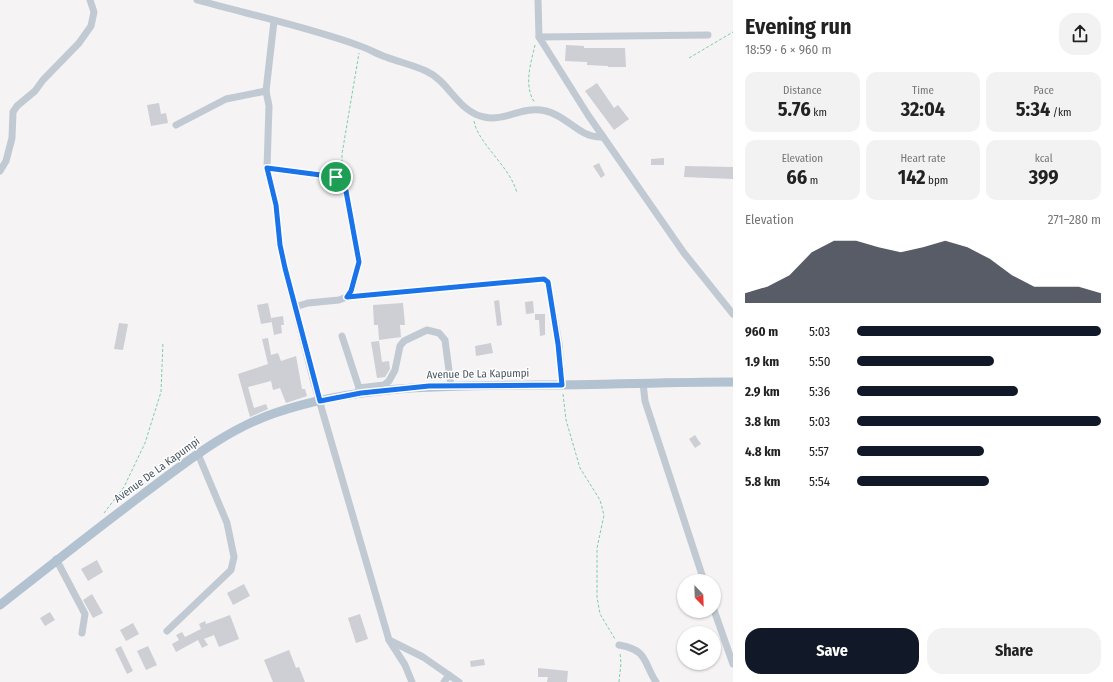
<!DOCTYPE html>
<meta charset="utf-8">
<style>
:root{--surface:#fff;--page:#f2f2f2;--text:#222;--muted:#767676;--accent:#111827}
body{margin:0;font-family:"Fira Sans Condensed",sans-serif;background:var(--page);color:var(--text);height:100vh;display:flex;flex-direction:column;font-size:15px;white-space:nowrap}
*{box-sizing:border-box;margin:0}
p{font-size:13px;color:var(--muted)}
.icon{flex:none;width:22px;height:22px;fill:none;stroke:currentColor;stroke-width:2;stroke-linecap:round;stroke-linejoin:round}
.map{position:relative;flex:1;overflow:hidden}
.sheet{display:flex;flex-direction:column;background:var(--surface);width:380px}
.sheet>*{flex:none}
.needle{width:26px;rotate:157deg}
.tools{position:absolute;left:677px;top:574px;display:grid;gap:8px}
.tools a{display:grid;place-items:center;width:44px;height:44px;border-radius:50%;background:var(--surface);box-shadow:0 1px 3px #0004;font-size:20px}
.pin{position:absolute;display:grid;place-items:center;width:34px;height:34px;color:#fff;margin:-17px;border:2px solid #fff;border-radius:50%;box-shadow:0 1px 4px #0007}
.round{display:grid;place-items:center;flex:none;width:42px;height:42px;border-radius:16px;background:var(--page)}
.head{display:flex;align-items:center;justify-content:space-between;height:68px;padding:0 12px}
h1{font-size:22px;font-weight:700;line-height:30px}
.figures{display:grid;grid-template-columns:repeat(3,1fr);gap:6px;height:68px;padding:4px 12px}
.figures div{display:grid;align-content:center;border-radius:10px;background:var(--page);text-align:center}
.figures b{font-size:20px;font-weight:700}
.figures small{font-size:11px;font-weight:400}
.figures p{font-size:11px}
.chart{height:112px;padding:8px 12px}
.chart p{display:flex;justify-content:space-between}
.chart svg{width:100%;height:72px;margin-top:4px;fill:var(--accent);opacity:.7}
.cta{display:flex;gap:8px;margin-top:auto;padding:8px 12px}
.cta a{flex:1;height:46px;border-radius:16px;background:var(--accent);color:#fff;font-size:16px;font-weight:700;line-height:46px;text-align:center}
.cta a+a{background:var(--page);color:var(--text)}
ul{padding:0 12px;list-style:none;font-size:13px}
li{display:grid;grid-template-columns:64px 48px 1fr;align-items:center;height:30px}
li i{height:10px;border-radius:5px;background:var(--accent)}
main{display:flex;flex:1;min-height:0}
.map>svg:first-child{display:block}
.building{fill:#cdcfd5}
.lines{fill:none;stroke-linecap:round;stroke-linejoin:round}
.path{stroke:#7ad0a6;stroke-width:1;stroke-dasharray:3 2;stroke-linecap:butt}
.minor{stroke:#c1cad2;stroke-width:7}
.major{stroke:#b3c2d1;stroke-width:9}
.route-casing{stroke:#fff;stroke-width:8}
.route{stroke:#1a73e8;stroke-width:5}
.labels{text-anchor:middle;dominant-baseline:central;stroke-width:3;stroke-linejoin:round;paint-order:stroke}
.street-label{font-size:11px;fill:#4a5661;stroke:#fff}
</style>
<main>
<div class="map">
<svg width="733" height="682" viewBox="0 0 733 682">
<rect width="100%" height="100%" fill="#f5f3f3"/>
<g class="building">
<polygon points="566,45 584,46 584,48 625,48 626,67 608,67 608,66 587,65 587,62 565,61"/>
<polygon points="597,83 614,108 618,105 629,119 614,130 585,91"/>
<polygon points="159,103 161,114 166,113 168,123 151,126 147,105"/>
<polygon points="664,158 664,165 651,165 651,159"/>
<polygon points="599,163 605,175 601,178 593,166"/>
<polygon points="685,166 733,167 733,179 684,177"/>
<polygon points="499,300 502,325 497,326 494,301"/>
<polygon points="533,301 534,313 526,314 525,302"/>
<polygon points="268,303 272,322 261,324 257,305"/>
<polygon points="403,303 405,325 400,325 401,337 379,340 378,325 374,325 373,305"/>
<polygon points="535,314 545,314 545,335 540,336 539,320 535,320"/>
<polygon points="283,316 284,325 281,325 282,333 274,335 271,318"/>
<polygon points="119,323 128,324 123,350 114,349"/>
<polygon points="268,338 271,355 278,353 281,361 296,356 302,389 305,389 307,396 286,403 280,388 273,390 271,381 248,387 254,408 266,404 268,409 250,417 238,374 268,364 262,339"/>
<polygon points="379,341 382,362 389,361 390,369 385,377 377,378 371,342"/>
<polygon points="491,343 493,353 476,356 475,346"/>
<polygon points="695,435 701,444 695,448 689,439"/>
<polygon points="97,560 103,572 88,581 81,569"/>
<polygon points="244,584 250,596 233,605 227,593"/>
<polygon points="92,594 103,613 93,618 83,600"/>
<polygon points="50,612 55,620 45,626 40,618"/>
<polygon points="360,614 368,639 356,643 348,618"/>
<polygon points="230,615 239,639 219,647 214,635 204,639 208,645 202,648 198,640 176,652 172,644 179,640 176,635 182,632 185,637 201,629 199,624 205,621 206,624"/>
<polygon points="133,623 139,634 126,641 120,630"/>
<polygon points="121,646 133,671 127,674 115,649"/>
<polygon points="148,646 157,665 146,670 137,651"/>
<polygon points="289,650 296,668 299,667 305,682 273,682 264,660"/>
<polygon points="484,659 485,665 471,667 470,661"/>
<polygon points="538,668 568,671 567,682 547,682 548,677 538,677"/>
</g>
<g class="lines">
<g class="path">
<path d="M535 45C531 63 523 86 535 103"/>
<polyline points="689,58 733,32"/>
<path d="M474 121C478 144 510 166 517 193"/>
<polyline points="339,172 342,167 342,154 359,53"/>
<polyline points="563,394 566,420 580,468 600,500 604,515 597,548 597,597 600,614 615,639"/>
<polyline points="104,513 124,487 145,443 161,392 163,342"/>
<polyline points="619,682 621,663 620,653"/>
</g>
<g class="minor">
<path d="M197 0C251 15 308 27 360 46 369 49 377 54 386 57 399 62 413 65 426 71 449 81 458 112 484 117 506 122 522 105 546 111 568 116 580 139 603 137"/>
<polyline points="538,0 539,37"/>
<polyline points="708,35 539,37 588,115 684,253 733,314"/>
<polyline points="266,91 274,21"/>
<polyline points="176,125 226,99 266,91 269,106 267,168 276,205 280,245 285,268 313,379 389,640 423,657 459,682"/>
<polyline points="267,168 336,177 341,182 346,191 359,262 351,291 347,297 339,300 308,303 295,307"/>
<polyline points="0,171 6,161 12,138 13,112 17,106 35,91 43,80 79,43 91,26 94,12 90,0"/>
<polyline points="347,297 543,279 548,282 559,344 562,385"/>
<polyline points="342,336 360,391"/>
<polyline points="643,383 645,401 704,581"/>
<polyline points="359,388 384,385 389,381 395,370 400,346 404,341 427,330 439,333 445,340 451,386"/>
<polyline points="56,559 85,614 82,633"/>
<polyline points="714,610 733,664"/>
<polyline points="167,631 231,570 234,557 227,523 198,454"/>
<polyline points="389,640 405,665 412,682"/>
<path d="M619 645C648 650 643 662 656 682"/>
<polyline points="444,682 449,675"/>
</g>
<path class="major" d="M0 605C47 568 94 531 142 495 184 464 225 430 275 413 359 384 449 386 537 385 602 385 668 382 733 382"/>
</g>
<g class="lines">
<g class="route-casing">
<polygon id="route" points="267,168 336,177 341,182 346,191 359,262 351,291 347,297 544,279 548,282 558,344 562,385 429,386 361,393 320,401 285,268 280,245 276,205"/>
</g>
<use href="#route" class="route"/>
</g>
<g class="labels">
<g class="street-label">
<text transform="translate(478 374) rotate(-1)">Avenue De La Kapumpi</text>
<text transform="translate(157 470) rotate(-36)">Avenue De La Kapumpi</text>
</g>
</g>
</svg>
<div class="tools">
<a><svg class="needle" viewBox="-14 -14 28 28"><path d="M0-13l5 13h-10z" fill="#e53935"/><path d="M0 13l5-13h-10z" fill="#767676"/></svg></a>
<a><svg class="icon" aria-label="layers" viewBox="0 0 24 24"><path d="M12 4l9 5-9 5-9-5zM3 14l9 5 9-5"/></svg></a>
</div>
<div class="pin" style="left:336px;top:177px;background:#1e9e55"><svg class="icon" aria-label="arrive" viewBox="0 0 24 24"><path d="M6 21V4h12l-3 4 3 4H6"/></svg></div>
</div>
<section class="sheet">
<div class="head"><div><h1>Evening run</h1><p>18:59 · 6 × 960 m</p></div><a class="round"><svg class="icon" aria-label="share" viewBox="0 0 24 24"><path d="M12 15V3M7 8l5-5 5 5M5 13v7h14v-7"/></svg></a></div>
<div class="figures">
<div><p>Distance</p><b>5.76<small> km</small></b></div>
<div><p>Time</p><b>32:04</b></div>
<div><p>Pace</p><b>5:34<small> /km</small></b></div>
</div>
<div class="figures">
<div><p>Elevation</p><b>66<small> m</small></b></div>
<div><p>Heart rate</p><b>142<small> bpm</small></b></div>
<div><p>kcal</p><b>399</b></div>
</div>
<div class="chart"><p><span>Elevation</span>271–280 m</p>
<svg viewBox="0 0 160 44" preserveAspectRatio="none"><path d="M0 44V38L10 34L20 27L30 13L40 6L50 6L60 10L70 13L80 10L90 6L100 10L110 17L120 27L130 34L140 34L150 34L160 38V44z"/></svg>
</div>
<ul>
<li><b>960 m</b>5:03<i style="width:100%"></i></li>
<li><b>1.9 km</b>5:50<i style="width:56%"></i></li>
<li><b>2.9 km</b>5:36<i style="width:66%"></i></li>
<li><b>3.8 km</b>5:03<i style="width:100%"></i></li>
<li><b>4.8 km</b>5:57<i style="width:52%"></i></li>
<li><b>5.8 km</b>5:54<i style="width:54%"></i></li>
</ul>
<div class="cta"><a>Save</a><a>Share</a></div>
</section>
</main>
